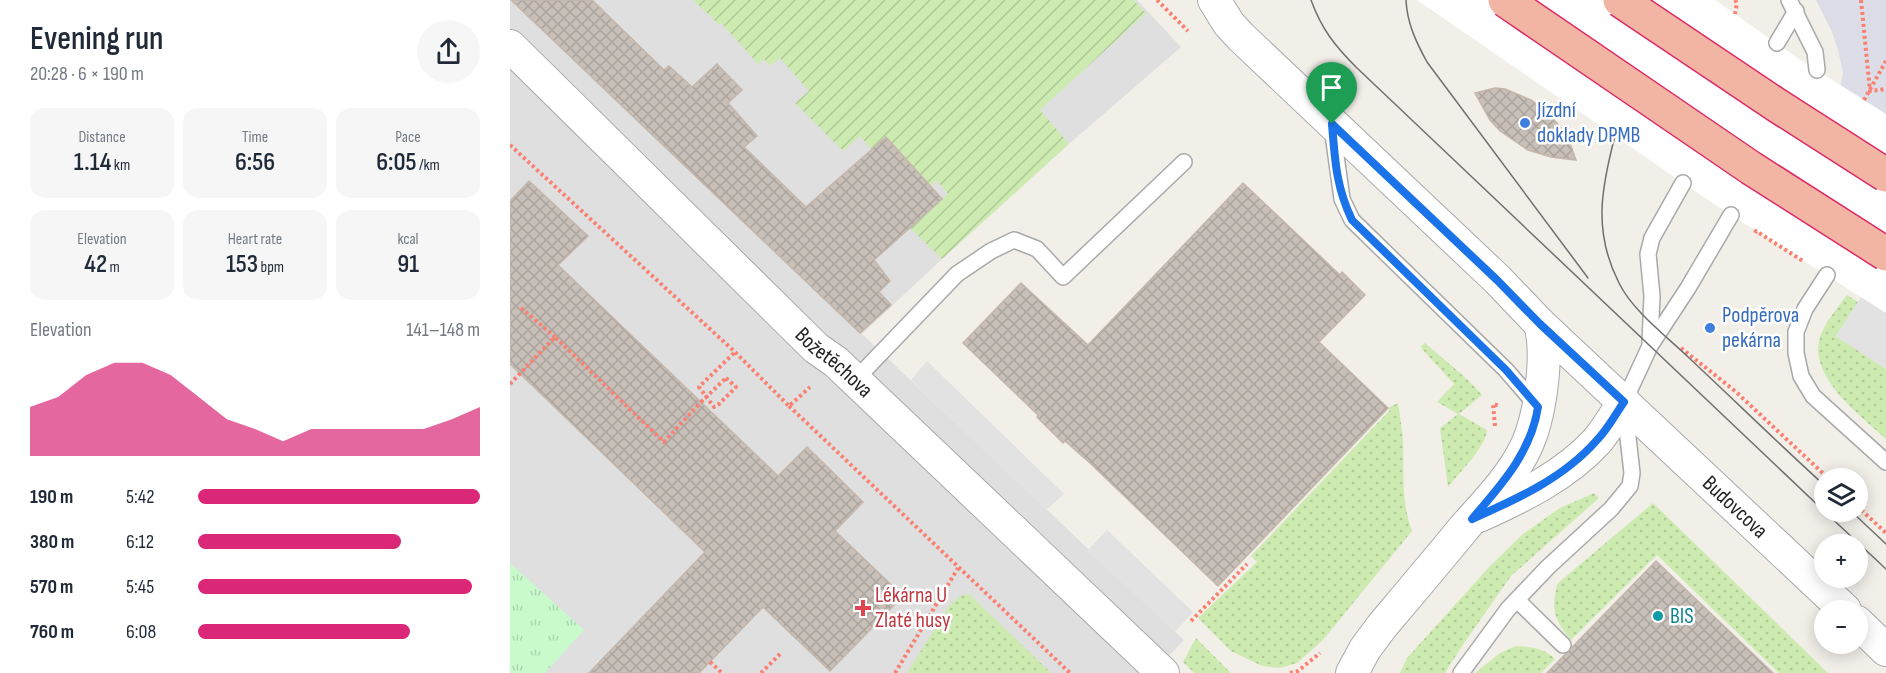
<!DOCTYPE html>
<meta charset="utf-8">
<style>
:root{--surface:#fff;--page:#f6f6f7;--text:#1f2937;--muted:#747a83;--accent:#db2777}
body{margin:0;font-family:"Sofia Sans Condensed",sans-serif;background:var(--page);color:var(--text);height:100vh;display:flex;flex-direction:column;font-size:22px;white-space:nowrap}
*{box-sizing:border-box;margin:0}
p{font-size:20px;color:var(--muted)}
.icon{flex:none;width:33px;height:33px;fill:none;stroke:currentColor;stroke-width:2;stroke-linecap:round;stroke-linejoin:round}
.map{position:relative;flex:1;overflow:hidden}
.details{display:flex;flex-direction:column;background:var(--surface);width:510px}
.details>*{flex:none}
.buttons{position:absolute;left:1304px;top:468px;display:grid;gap:12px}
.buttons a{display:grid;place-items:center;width:54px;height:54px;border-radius:50%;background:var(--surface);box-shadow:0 3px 15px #0003;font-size:30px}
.pin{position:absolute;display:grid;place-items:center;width:51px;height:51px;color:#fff;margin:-62px -26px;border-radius:50% 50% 50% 0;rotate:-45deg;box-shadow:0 0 6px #0007}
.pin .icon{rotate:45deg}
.round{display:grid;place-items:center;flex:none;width:63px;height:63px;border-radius:32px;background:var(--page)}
.head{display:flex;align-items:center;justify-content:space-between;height:102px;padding:0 30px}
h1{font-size:33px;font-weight:600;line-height:45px}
.stats{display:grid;grid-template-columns:repeat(3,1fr);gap:9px;height:102px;padding:6px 30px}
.stats div{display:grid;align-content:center;border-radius:15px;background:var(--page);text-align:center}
.stats b{font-size:26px;font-weight:600}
.stats small{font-size:16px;font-weight:400}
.stats p{font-size:16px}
.chart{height:168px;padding:12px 30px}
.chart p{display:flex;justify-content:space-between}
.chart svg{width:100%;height:108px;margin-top:6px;fill:var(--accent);opacity:.7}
ul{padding:0 30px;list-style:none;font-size:20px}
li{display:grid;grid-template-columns:96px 72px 1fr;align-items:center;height:45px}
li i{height:15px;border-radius:8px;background:var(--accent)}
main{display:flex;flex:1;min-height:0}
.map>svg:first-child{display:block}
.residential{fill:#e0dfdf}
.grass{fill:url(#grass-dots)}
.park{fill:url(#park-tufts)}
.garden{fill:url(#garden-furrows)}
.parking{fill:#e2e2e2}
.plaza{fill:#dddde8}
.pier{fill:#fff}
.building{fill:url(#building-cross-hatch);stroke:#c4b6ab;stroke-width:1.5}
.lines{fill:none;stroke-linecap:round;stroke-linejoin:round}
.service-casing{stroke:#a9a9a9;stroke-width:18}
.minor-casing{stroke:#a9a9a9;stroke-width:34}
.path{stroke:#fa8072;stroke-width:4;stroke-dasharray:3 3;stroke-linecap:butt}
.service{stroke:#fff;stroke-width:15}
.minor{stroke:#fff;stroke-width:32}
.tram{stroke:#707070;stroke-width:1.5}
.trunk-bridge-casing{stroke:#dc2a67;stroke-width:36;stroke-linecap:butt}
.path-bridge{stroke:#fa8072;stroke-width:4;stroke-dasharray:3 3;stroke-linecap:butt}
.trunk-bridge{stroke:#f2b4a3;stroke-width:33}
.route-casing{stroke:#fff;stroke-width:12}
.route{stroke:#1a73e8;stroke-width:8}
.shop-dot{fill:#3f7fe0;stroke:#fff;stroke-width:2}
.health-dot{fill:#e0444e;stroke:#fff;stroke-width:2}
.culture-dot{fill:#0f9aa8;stroke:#fff;stroke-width:2}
.labels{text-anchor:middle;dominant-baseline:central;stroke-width:5;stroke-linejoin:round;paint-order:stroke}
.shop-label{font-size:22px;fill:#366cbe;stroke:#fff;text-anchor:start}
.street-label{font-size:22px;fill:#222;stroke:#fff}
.health-label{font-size:22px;fill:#be3a42;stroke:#fff;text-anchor:start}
.culture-label{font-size:22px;fill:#0d838f;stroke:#fff;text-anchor:start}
</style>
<main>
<section class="details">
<div class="head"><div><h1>Evening run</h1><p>20:28 · 6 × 190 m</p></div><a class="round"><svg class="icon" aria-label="share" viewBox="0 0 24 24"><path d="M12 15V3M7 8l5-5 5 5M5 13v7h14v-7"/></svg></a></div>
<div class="stats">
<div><p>Distance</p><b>1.14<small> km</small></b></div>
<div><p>Time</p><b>6:56</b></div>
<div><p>Pace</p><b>6:05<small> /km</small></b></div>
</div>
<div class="stats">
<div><p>Elevation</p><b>42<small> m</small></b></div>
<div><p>Heart rate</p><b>153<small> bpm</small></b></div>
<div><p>kcal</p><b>91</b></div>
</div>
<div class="chart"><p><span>Elevation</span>141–148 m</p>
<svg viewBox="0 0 160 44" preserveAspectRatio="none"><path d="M0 44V24L10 20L20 11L30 6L40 6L50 11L60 20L70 29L80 33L90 38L100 33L110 33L120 33L130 33L140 33L150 29L160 24V44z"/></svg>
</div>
<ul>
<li><b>190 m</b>5:42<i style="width:100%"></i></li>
<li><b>380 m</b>6:12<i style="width:72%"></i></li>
<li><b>570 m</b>5:45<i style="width:97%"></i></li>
<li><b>760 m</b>6:08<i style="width:75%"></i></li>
</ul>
</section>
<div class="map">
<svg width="1376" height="673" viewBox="0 0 1376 673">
<defs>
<pattern id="grass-dots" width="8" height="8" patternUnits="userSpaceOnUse" patternTransform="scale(1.5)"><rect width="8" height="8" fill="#cdebb0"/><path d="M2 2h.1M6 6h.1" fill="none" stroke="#b0c997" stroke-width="1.8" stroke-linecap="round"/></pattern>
<pattern id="park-tufts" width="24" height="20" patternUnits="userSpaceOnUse" patternTransform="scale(1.5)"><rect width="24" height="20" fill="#c8facc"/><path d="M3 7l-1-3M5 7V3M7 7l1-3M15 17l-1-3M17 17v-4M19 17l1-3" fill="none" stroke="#acd6af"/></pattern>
<pattern id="garden-furrows" width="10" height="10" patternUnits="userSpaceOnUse" patternTransform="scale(1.5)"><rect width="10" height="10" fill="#cdebb0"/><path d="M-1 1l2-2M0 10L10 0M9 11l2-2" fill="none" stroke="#b0c997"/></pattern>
<pattern id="building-cross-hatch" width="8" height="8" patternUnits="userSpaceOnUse" patternTransform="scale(1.5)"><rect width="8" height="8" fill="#c7bfb8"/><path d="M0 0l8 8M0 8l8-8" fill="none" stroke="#aba49e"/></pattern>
</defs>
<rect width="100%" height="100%" fill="#f2efe9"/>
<polygon class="residential" points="0,0 627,0 671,47 559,144 432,259 352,334 674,640 642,673 0,673"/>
<g class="grass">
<path d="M1337 295 1348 302 1326 336 1376 369V439C1350 415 1295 375 1311 334 1317 320 1328 307 1337 295Z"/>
<path d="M915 343C934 360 955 375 972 395L949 414 977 430C976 447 949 473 938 487L930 428 948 414 927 402 944 384 912 349 911 346Z"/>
<path d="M888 403C890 416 892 428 893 441 894 473 891 501 902 531L813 640 787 663 770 668 752 666 721 651 688 618 747 562 741 556 880 410 878 408Z"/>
<polygon points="1084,493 1089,498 1001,576 952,646 935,673 890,673 897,658 980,566 1013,534 1050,508"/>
<path d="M1143 503 1318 673H1269L1147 555 1061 640C1044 619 1041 611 1047 584Z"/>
<polygon points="459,594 541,673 397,673 439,606 450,596"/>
<polygon points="686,638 721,673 684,673 673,662"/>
<path d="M1006 646C1021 647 1034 648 1045 659L1031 673H965L990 653Z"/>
</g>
<polygon class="park" points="0,563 74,630 35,673 2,673 0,671"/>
<polygon class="garden" points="183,0 623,0 636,13 530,110 559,144 432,259 400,228 438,194 427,180 396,208 393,156 375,137 361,149 350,136 333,151 285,103 299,91 270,58 260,66 254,59 248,64 211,23 209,25"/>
<g class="parking">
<polygon points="1376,258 1376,369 1326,336"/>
<polygon points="417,361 554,494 536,510 401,380"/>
<polygon points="597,530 683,612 665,632 577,551"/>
</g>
<polygon class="plaza" points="1306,0 1376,0 1376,136 1329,94 1333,73 1328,50 1322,32"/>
<polygon class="pier" points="907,0 1205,0 1289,59 1376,114 1376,313 1201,202"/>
<g class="building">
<polygon points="1,0 82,0 154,70 159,66 182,87 207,64 232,90 218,103 247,136 234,147 296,207 376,137 432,199 364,260 380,281 369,292 381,305 350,333"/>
<polygon points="985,88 995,89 1021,100 1039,114 1057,135 1066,160 1041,157 1018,150 990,131 980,120 965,93"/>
<polygon points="19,181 78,236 48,265 268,476 297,447 353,502 325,531 393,596 320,671 253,607 189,673 79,673 195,552 0,364 0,201"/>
<polygon points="733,183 830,275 832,272 855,295 809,342 878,408 708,586 581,464 555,441 553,443 527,417 528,415 453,343 511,283 578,345"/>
<polygon points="1146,561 1263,673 1037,673"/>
</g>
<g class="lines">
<g class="service-casing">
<g id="service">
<polyline points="1279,0 1305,52 1307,70"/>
<polyline points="1267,43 1286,11"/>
<polyline points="822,127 832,199 842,220 996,370 1028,407"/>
<polyline points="1317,275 1295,309 1286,332 1286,353 1291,376 1303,396 1376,462"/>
<polyline points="1140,343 1142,296 1138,254 1142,238 1173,183"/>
<polyline points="345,380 447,274 481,251 504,240 527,249 553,277 674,162"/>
<polyline points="1007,600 1053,645"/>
<polyline points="951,673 998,609 1038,567 1101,509 1120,486 1122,473 1114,402 1140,346 1178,288 1221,215"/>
</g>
</g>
<g class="minor-casing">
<g id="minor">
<path id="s1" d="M704 0 719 24 731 37 988 280 1030 324 1335 610"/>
<path id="s2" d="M0 46 306 348 326 362 653 673"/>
<path d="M969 516C1011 497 1055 476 1087 441 1097 429 1105 415 1114 402"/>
<polyline points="1347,622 1376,650"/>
<path d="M842 673 855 649 872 626C899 594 927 561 954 528 975 504 1001 478 1015 449 1030 419 1039 356 1030 324"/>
</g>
</g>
<g class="path">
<polyline points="647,0 678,31"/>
<polyline points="1225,0 1227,3 1225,14"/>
<polyline points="1351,0 1360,91 1376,89"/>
<polyline points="1354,100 1376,61"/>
<polyline points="0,145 225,352 279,406 300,387"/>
<polyline points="1245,233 1246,231 1293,261"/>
<polyline points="11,308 45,337"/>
<polyline points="1171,348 1225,391 1318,478"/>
<polyline points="216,378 226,387 209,404 204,407 189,387 225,352"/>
<polyline points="0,384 45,337 154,442 191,402"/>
<polyline points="279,406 560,673"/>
<polyline points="985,426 983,404 990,406"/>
<polyline points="1347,506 1376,533"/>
<polyline points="681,621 737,564"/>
<polyline points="200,662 212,673"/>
<polyline points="251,673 270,654"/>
<polyline points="385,673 448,568"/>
<polyline points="780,673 788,671 810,653"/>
</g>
<use href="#service" class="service"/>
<use href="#minor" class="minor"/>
<g class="tram">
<path d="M801 0C812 30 825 46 847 68L1314 511"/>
<path d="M896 0C897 23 906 42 917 62L1078 278"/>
<path d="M1105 136C1091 189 1083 232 1109 283 1122 310 1156 336 1177 356 1223 399 1268 443 1314 485"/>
<polyline points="1315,512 1376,569"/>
<polyline points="1342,512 1376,544"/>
</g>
<g class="trunk-bridge-casing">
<g id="trunk-bridge">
<polyline points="995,0 1241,168 1376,254"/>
<polyline points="1110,0 1268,106 1376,175"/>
</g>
</g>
<polyline class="path-bridge" points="191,402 216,378"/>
<use href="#trunk-bridge" class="trunk-bridge"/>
</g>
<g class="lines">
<g class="route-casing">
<path id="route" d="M822 124 987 280 1030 324 1114 402C1105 415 1098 429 1087 440 1054 478 1007 499 962 519 991 485 1021 453 1028 407L996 370 842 220C826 187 825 160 822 124Z"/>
</g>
<use href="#route" class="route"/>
</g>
<g class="shop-dot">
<circle cx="1015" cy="123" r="6"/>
<circle cx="1200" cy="328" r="6"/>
</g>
<path class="health-dot" d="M350 599h6v6h6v6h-6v6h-6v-6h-6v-6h6z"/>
<circle class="culture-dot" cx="1148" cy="616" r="6"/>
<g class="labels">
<g class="shop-label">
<text x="1027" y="110">Jízdní<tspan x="1027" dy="25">doklady DPMB</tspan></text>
<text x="1212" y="315">Podpěrova<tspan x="1212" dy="25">pekárna</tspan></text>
</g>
<g class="street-label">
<text stroke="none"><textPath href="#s2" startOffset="453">Božetěchova</textPath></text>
<text stroke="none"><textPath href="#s1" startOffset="728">Budovcova</textPath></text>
</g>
<g class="health-label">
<text x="365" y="595">Lékárna U<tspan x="365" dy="25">Zlaté husy</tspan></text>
</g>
<g class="culture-label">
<text x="1160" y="616">BIS</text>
</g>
</g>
</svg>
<div class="buttons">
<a><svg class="icon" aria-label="layers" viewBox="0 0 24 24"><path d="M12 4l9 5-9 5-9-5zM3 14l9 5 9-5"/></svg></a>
<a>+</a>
<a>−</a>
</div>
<div class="pin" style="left:822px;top:124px;background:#1e9e55"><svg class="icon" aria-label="arrive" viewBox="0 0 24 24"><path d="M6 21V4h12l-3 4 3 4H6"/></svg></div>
</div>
</main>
